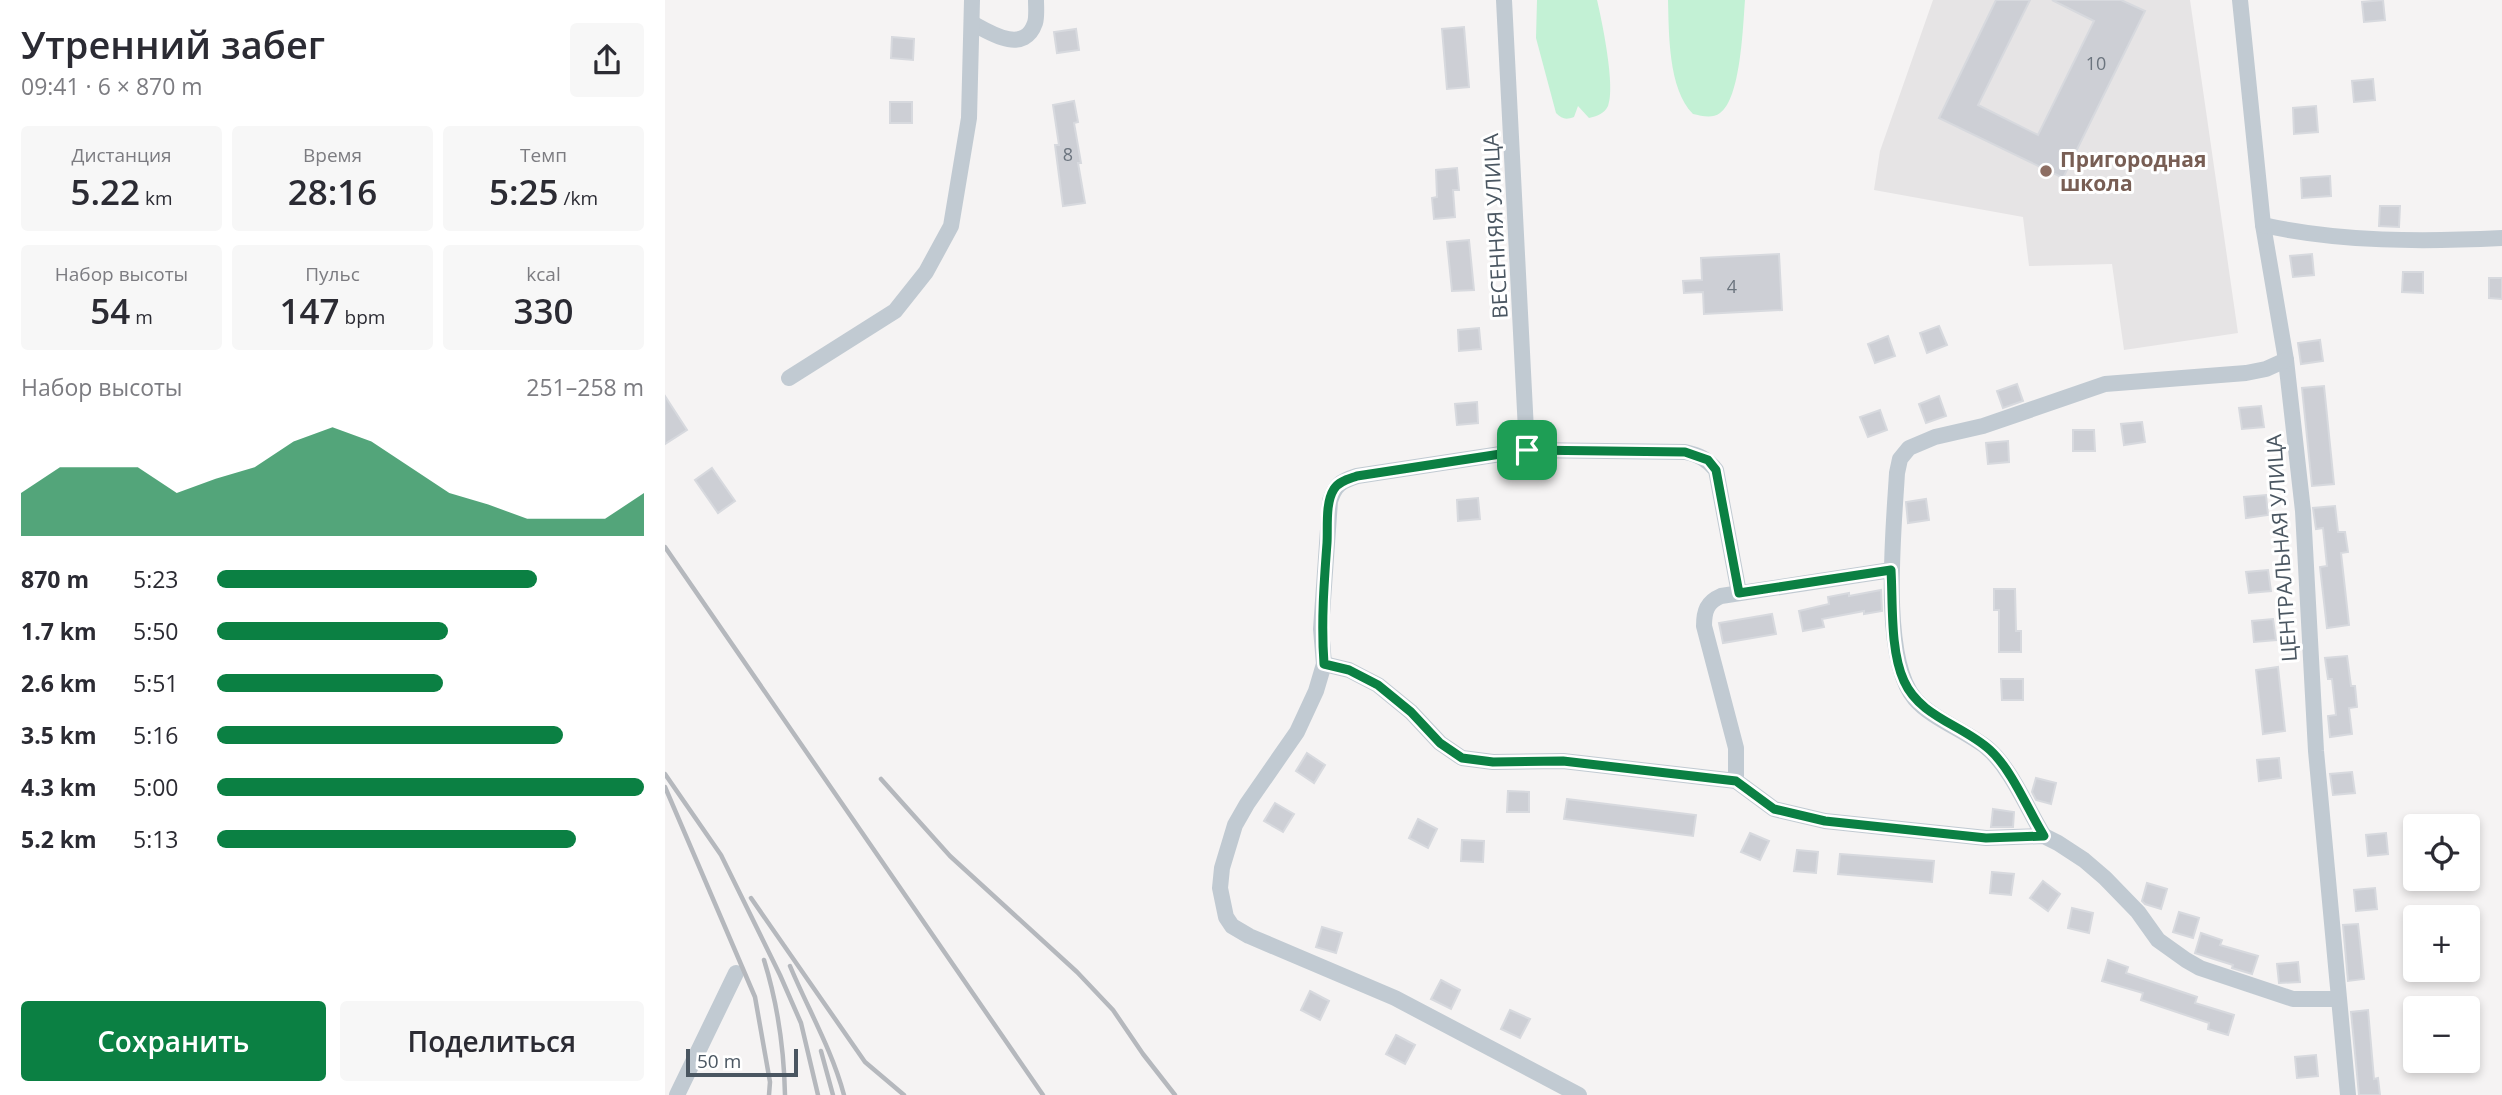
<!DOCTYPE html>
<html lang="ru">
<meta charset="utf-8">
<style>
:root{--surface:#fff;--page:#f7f7f7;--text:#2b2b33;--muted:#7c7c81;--accent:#0b8043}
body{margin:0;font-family:"Open Sans",sans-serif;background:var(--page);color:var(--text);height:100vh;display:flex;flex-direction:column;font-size:26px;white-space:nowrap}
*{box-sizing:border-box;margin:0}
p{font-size:23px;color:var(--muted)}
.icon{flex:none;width:38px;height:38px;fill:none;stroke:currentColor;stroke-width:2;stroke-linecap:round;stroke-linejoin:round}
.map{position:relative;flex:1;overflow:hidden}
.sheet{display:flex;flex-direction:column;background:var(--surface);width:665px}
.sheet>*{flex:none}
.fabs{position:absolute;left:1738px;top:814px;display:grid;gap:14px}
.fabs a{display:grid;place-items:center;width:77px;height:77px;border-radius:7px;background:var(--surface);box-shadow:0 4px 10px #0003;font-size:35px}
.scale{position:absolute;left:21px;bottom:18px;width:112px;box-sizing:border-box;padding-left:7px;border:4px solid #4a5661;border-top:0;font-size:19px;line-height:24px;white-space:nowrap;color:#4a5661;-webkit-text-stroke:5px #fff;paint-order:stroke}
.pin{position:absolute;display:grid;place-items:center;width:60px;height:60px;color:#fff;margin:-30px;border-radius:14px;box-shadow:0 4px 10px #0006}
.round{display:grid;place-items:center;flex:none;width:74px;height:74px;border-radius:7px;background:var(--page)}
.headline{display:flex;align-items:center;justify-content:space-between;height:119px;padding:0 21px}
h1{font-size:38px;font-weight:600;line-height:52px}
.metrics{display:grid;grid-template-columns:repeat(3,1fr);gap:10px;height:119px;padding:7px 21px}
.metrics div{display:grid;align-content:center;border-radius:7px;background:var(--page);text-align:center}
.metrics b{font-size:35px;font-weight:600}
.metrics small{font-size:19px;font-weight:400}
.metrics p{font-size:19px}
.chart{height:196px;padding:14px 21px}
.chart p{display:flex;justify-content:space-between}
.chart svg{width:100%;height:126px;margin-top:7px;fill:var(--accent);opacity:.7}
.button{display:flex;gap:14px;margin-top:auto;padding:14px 21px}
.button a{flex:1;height:80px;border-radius:7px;background:var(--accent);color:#fff;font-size:28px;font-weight:600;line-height:80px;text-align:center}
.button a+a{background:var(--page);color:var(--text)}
ul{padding:0 21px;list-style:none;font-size:23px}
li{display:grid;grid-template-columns:112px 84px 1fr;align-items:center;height:52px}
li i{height:18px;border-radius:9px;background:var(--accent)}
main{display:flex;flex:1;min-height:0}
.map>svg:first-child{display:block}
.education{fill:#e6e4e5}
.green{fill:#c3f1d5}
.building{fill:#cdcfd5;stroke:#d7d9de;stroke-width:2}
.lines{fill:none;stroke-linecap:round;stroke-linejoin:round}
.minor{stroke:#c1cad2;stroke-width:16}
.rail{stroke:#b5b8bd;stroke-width:4.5}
.route-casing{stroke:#fff;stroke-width:14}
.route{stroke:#0b8043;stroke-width:9}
.education-dot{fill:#8d6e63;stroke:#fff;stroke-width:2.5}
.labels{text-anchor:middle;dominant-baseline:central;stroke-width:6;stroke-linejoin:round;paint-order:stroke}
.number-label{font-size:18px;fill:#6b747e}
.education-label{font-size:21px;font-weight:bold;fill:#785e54;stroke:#fff;text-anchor:start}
.street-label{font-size:21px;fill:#4a5661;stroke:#fff}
</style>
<main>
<section class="sheet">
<div class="headline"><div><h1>Утренний забег</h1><p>09:41 · 6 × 870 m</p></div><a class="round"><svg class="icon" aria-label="share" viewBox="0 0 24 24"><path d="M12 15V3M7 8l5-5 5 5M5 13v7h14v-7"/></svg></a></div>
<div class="metrics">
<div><p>Дистанция</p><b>5.22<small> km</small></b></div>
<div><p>Время</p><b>28:16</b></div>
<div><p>Темп</p><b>5:25<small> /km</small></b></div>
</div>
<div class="metrics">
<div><p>Набор высоты</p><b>54<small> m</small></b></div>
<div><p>Пульс</p><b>147<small> bpm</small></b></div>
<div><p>kcal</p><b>330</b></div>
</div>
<div class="chart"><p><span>Набор высоты</span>251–258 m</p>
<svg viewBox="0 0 160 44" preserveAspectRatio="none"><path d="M0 44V29L10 20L20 20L30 20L40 29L50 24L60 20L70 11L80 6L90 11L100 20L110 29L120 33L130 38L140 38L150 38L160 29V44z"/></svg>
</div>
<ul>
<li><b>870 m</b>5:23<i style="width:75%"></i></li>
<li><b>1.7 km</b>5:50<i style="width:54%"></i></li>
<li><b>2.6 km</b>5:51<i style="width:53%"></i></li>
<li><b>3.5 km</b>5:16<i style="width:81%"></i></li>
<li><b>4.3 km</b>5:00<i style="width:100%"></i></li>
<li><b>5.2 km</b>5:13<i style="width:84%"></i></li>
</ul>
<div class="button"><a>Сохранить</a><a>Поделиться</a></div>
</section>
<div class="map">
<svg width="1837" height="1095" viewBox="0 0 1837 1095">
<rect width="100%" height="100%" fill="#f5f3f3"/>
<polygon class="education" points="1268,0 1525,0 1573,333 1459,350 1447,264 1364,266 1358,217 1209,190 1215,151"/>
<g class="green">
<path d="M872 0H932C937 21 951 88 943 106 939 114 932 116 924 118L913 106 909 117C901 120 897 119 891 113L871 38Z"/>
<path d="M1003 0H1080C1078 25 1076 99 1055 113 1047 119 1037 116 1028 114 1003 89 1004 33 1003 0Z"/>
</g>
<g class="building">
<polygon points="1331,0 1365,0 1313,105 1373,135 1429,21 1387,0 1456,0 1480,11 1398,178 1274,118"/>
<polygon points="1718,0 1720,20 1699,22 1697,2"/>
<polygon points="799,27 804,87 782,89 777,29"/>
<polygon points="411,29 414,50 392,53 389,32"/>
<polygon points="227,37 249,39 248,60 226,58"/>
<polygon points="1708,79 1710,100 1689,102 1687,81"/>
<polygon points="409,101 413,122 409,123 416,163 413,163 420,203 398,206 390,145 394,145 388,105"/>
<rect x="225" y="102" width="22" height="21"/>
<polygon points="1651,106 1653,132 1629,134 1628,108"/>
<polygon points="792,168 794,190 788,190 790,217 769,219 767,198 772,197 771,170"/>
<polygon points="1665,176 1666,196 1637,198 1636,178"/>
<polygon points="1715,206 1735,206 1734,227 1714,226"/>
<polygon points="804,240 809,290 787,291 782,242"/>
<polygon points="1114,254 1117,310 1039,314 1038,292 1019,293 1018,281 1037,280 1036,258"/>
<polygon points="1647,254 1649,275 1628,277 1625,256"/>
<polygon points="1738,272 1758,272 1758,293 1737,292"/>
<polygon points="1824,278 1837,278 1837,299 1824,298"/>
<polygon points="1274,326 1282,345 1262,353 1255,333"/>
<polygon points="814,328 816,349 794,351 793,330"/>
<polygon points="1223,336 1230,356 1210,363 1203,344"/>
<polygon points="1655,340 1658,361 1636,364 1633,343"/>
<polygon points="1352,384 1358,401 1338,408 1332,391"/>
<polygon points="1659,386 1669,484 1647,486 1637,388"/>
<polygon points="0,396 22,430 0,444"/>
<polygon points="1274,396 1281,416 1261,423 1254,404"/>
<polygon points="812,402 813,423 792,425 790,404"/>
<polygon points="1596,406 1599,427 1577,429 1574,408"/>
<polygon points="1215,410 1222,430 1203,437 1195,417"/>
<polygon points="1477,422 1480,442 1459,445 1456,424"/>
<polygon points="1408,430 1429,430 1430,451 1408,451"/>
<polygon points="1343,441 1344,462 1323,464 1321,443"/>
<polygon points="47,468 70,501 53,513 30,480"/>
<polygon points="1601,495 1603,515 1581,518 1579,497"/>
<polygon points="813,498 815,519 793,521 792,500"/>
<polygon points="1261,499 1264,520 1243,523 1241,502"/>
<polygon points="1670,506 1673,532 1680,532 1683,552 1676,553 1684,625 1662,628 1655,567 1662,566 1658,528 1651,529 1648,508"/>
<polygon points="1603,570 1606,591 1584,593 1581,572"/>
<polygon points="1329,589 1350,589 1351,631 1356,631 1356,652 1334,652 1334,610 1329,610"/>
<polygon points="1216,590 1217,611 1199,614 1199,611 1157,619 1159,627 1138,631 1134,611 1164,604 1163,597 1184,593 1184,596"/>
<polygon points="1107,614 1111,634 1058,643 1054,623"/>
<polygon points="1608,619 1611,640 1589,642 1587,621"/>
<polygon points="1682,656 1686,686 1690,686 1692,707 1684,708 1687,734 1665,737 1663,716 1671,715 1667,679 1663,679 1660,658"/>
<polygon points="1613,667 1620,731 1598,734 1591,670"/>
<polygon points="1336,679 1358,679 1358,700 1337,700"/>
<polygon points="642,753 660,765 649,783 631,771"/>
<polygon points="1614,758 1616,778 1594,781 1592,760"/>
<polygon points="1687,772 1690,793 1668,795 1665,774"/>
<polygon points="1371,778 1391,783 1386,804 1371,800 1367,792"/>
<polygon points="843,791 864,792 864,812 842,812"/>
<polygon points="902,799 1031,815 1028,836 899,819"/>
<polygon points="610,803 629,814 618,832 599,821"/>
<polygon points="1328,809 1349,812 1348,827 1326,827"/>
<polygon points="753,819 772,829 763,848 744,838"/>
<polygon points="1085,833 1104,841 1095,860 1076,852"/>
<polygon points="1721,833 1723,854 1703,856 1701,835"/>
<polygon points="797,840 819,841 818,862 796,861"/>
<polygon points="1132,850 1153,852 1151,873 1129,871"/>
<polygon points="1175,854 1269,861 1267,882 1173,874"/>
<polygon points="1327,872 1349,874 1346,895 1325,893"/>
<polygon points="1378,881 1395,894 1383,911 1365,898"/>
<polygon points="1482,883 1502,889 1496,909 1480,904 1477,901"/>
<polygon points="1710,888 1712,909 1691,911 1689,890"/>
<polygon points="1407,908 1428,913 1424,933 1403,928"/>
<polygon points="1514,912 1534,918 1528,938 1508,932"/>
<polygon points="1693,924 1699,979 1683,981 1678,925"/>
<polygon points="657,927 677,933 671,953 651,947"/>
<polygon points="1536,933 1557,940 1555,945 1593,956 1587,974 1567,968 1568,965 1530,953"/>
<polygon points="1443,960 1463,967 1461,973 1532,997 1530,1003 1569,1015 1563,1035 1543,1029 1544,1023 1476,1000 1478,993 1437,981"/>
<polygon points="1633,962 1635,982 1614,983 1612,964"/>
<polygon points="776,980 795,990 786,1009 766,999"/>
<polygon points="645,991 664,1001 655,1020 636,1010"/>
<polygon points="845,1010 865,1019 855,1038 836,1029"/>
<polygon points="1703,1010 1709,1079 1713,1078 1715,1095 1694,1095 1686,1012"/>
<polygon points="731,1035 750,1045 740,1064 721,1054"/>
<polygon points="1651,1055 1653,1076 1632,1078 1630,1057"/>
</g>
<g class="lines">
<g class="minor">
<polyline points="839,0 862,450"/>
<polyline points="1575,0 1598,225 1621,360 1638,511 1651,751 1683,1095"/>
<path d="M307 23C325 33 359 55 370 23 372 17 371 7 371 0"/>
<path d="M1598 225C1676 242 1757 242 1837 238"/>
<polyline points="124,378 230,311 261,272 286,226 304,118 307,0"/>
<polyline points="659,664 684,670 713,685 746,712 775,743 797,758 828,762 898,761 1071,781 1109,809 1160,821 1321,838 1379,836 1393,843 1419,860 1440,878 1473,912 1493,940 1521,960 1535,968 1628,999 1673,999"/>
<path d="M1071 781V748L1039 626C1039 611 1042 602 1056 596L1226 570"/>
<path d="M1379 836C1363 810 1345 766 1321 747 1301 731 1266 718 1250 699 1215 658 1229 527 1232 473L1235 459 1244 448 1270 437 1318 426 1440 384 1581 373 1601 369 1621 360"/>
<polyline points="12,1095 71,973"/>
<path d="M914 1095 730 998 584 936 567 926 561 917 555 888 557 868 570 825 582 804 632 732 651 691 659 664 656 629 665 501C670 485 676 481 692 476L862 450 1020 452C1034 455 1042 459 1051 470L1074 593"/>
</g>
<g class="rail">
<polyline points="0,547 378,1095"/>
<polyline points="0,774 56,855 115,975 136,1023 153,1095"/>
<polyline points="216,779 285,856 412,972 448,1010 478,1054 510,1095"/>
<polyline points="0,787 90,997 105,1082 104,1095"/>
<polyline points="86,898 200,1062 239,1095"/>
<path d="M99 960C113 1005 119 1048 120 1095"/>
<path d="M125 966C143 1009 167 1050 179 1095"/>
<polyline points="156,1051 168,1095"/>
</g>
</g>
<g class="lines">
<g class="route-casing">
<path id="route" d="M862 450 1020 452 1043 460 1051 470 1074 593 1226 570C1228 603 1225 651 1239 681 1255 717 1298 725 1325 750 1347 770 1363 810 1379 836L1321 838 1160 821 1109 809 1071 781 898 761 828 762 797 758 775 743 746 712 713 685 684 670 659 664C656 623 659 583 662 543 663 527 660 503 669 489 674 481 684 479 692 476Z"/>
</g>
<use href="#route" class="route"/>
</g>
<circle class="education-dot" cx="1381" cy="171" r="7"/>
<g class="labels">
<g class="number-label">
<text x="1431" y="63">10</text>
<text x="403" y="154">8</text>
<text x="1067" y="286">4</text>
</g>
<g class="education-label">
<text x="1395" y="159">Пригородная<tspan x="1395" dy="24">школа</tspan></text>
</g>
<g class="street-label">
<text transform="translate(830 226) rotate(-93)">ВЕСЕННЯЯ УЛИЦА</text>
<text transform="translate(1616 548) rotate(-94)">ЦЕНТРАЛЬНАЯ УЛИЦА</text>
</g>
</g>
</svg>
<div class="fabs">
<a><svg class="icon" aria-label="locate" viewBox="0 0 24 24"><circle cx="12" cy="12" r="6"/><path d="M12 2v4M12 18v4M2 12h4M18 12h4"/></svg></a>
<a>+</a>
<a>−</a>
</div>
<div class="scale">50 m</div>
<div class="pin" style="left:862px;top:450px;background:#1e9e55"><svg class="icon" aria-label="arrive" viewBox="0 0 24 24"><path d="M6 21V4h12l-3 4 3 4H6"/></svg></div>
</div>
</main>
